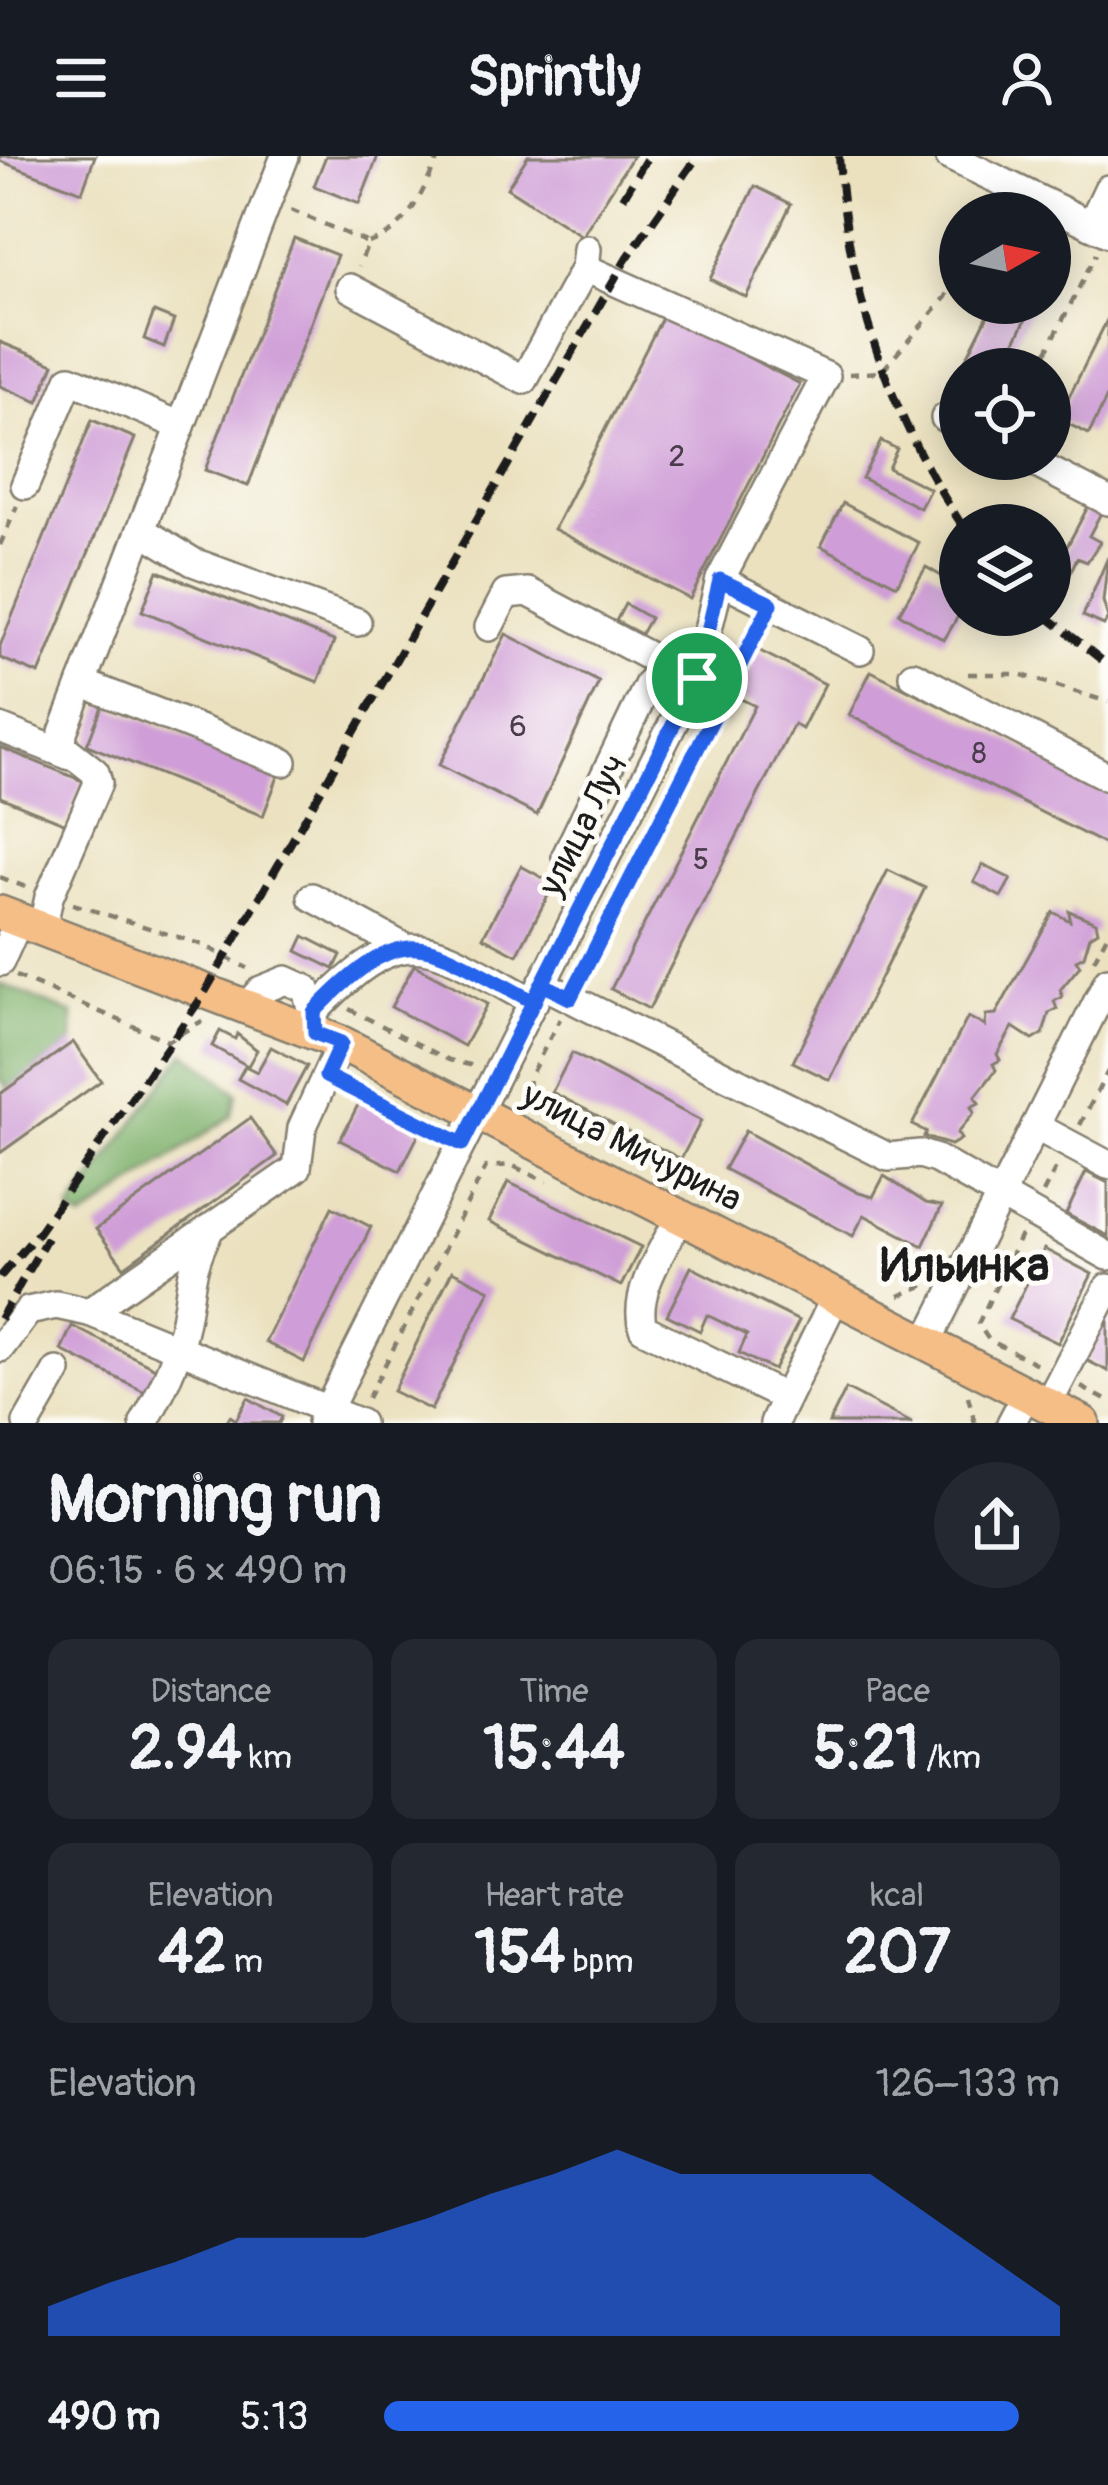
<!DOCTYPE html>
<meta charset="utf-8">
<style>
:root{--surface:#171b24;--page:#242831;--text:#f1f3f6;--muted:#9ea1a6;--accent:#2563eb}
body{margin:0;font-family:Pangolin,sans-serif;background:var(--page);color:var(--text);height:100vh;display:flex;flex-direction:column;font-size:45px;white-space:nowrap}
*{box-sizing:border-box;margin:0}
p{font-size:39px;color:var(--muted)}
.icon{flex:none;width:66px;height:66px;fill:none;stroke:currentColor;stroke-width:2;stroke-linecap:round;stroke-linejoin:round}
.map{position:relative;height:1267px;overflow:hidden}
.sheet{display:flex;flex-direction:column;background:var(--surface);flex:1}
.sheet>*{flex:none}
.needle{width:78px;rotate:81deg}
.tools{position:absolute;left:939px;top:36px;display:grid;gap:24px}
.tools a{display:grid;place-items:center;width:132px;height:132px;border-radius:50%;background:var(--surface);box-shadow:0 6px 30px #0003;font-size:60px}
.pin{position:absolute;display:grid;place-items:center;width:102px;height:102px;color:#fff;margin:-51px;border:6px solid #fff;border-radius:50%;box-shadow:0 3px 12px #0007}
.round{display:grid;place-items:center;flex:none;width:126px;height:126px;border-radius:63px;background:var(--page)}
.head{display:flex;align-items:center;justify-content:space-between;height:204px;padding:0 48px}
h1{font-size:66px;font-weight:700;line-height:90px}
.stats{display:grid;grid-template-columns:repeat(3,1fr);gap:18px;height:204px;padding:12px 48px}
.stats div{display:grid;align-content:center;border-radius:24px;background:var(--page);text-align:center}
.stats b{font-size:60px;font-weight:700}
.stats small{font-size:33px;font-weight:400}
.stats p{font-size:33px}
.chart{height:336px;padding:24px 48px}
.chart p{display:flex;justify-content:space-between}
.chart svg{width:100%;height:216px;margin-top:12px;fill:var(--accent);opacity:.7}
ul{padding:0 48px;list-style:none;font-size:39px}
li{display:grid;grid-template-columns:192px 144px 1fr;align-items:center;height:90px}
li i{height:30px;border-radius:15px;background:var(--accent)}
header{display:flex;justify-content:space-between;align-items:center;height:156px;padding:0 48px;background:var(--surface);font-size:54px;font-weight:700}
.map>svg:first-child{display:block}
.forest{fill:#7eb06b;stroke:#4d6644;stroke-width:3}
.building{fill:#cf9dd7}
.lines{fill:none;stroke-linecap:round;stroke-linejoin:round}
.minor-casing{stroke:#847e6e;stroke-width:32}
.major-casing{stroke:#847e6e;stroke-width:38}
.path{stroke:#847e6e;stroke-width:4.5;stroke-dasharray:9 9;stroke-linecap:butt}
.minor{stroke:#fff;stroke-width:27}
.major{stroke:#f6be87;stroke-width:33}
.rail{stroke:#1c1c1c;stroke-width:8;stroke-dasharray:18 9;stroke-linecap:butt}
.route-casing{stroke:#fff;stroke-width:24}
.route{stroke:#2563eb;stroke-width:15}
.labels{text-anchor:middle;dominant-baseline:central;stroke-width:10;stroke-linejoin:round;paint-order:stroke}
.number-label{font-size:30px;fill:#493c4b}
.street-label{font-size:36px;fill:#1c1c1c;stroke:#fdfcf7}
.district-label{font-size:48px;font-weight:bold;fill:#1c1c1c;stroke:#fdfcf7}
</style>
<header><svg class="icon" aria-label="menu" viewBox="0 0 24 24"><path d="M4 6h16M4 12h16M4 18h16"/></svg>Sprintly<svg class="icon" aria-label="person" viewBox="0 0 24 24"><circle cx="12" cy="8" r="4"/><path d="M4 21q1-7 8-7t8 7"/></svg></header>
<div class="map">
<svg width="1108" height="1267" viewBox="0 0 1108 1267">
<rect width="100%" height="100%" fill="#fdfcf7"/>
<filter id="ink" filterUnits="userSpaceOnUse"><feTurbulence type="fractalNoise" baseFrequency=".00833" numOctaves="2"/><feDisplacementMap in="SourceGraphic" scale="24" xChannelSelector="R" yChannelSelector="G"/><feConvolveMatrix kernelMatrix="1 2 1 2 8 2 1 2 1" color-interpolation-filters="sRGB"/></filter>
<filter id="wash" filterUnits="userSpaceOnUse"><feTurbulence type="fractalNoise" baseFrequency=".004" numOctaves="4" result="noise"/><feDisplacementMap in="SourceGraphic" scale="48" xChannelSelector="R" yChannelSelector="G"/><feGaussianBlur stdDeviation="2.7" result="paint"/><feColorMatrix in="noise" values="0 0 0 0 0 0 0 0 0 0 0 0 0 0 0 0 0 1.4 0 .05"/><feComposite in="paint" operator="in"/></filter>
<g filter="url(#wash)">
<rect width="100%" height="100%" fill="#ebe1bf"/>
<g class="forest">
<polygon points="0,828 73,858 73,886 8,933 0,922"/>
<polygon points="185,896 237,937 231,960 82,1064 70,1055"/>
</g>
<g id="blocks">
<g class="building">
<polygon points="0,0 95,0 82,36 0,5"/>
<polygon points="326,0 378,0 359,48 314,30"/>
<polygon points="528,0 633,0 582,80 507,32"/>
<polygon points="755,30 791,48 746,141 710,123"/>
<polygon points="294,82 337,99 248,330 205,314"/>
<polygon points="994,147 1034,147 1001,213 961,213"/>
<polygon points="154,156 174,164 164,191 144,183"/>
<polygon points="664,158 800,228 690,443 554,373"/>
<polygon points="1108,162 1108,239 1089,278 1058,263"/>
<polygon points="0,186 54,208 38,246 0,230"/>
<polygon points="92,264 135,282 39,518 0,502 0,490"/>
<polygon points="881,285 897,293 888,312 930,333 920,352 862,322"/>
<polygon points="843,347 919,387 897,429 821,390"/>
<polygon points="1090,347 1103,353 1089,380 1100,386 1087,406 1077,402 1064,430 1050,425 1050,393 1063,398"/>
<polygon points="1108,401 1103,445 1108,462 1104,469 1083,460"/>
<polygon points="926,411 960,431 960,457 944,484 899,457"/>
<polygon points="158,415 334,485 318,526 142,455"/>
<polygon points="625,448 650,462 641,478 616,465"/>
<polygon points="506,478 599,526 537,659 439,609"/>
<polygon points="756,493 825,528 802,573 794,568 649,853 611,833 755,550 737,541"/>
<polygon points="871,515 1108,635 1108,690 849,559"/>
<polygon points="103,548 279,618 263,660 87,589"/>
<polygon points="0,591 83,625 66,668 0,641"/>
<polygon points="983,709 1011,723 1001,741 974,726"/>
<polygon points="521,710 554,728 517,799 483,781"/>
<polygon points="888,714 925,732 830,924 793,906"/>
<polygon points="1069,755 1096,766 1098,775 1090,780 1084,800 1076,804 1080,810 1060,834 1063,841 1054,845 1057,853 1049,857 1043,878 1033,884 1013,871 997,898 1000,904 993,908 996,914 975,941 979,947 971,951 974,957 957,977 961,983 951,989 924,981 926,976 912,969 968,861 985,870 986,859 996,858 1053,756 1070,765"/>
<polygon points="304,780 341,799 334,813 297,795"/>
<polygon points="414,809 487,848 464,890 391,851"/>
<polygon points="220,875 235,883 237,878 257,894 248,910 212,890"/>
<polygon points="73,886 101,925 0,997 0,938"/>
<polygon points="271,891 307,910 286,949 238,923 245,910 257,916"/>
<polygon points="572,897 701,965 681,1003 552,936"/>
<polygon points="361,943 421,974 400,1015 340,984"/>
<polygon points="250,962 277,1000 124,1111 96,1073"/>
<polygon points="745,975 859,1037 873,1041 884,1020 926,1047 942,1050 923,1090 864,1059 853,1080 724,1013"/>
<polygon points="1086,1016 1108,1027 1108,1080 1066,1058"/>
<polygon points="508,1026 641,1091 621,1130 489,1065"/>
<polygon points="332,1051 371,1071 304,1206 265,1186"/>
<polygon points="1044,1093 1092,1118 1058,1187 1009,1163"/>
<polygon points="691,1111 799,1165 774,1214 739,1197 747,1179 707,1159 700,1175 667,1159"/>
<polygon points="452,1115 490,1134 431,1254 393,1235"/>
<polygon points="1105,1162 1108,1164 1108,1215 1084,1203"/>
<polygon points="72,1170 163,1216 151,1239 61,1194"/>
<polygon points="846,1233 912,1267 829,1267"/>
<polygon points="248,1242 282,1261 279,1267 226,1267 230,1260 236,1264"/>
</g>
</g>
</g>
<g filter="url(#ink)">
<use href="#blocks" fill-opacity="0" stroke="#847e6e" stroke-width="3"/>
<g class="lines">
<g class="minor-casing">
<g id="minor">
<polyline points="949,0 1108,77"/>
<polyline points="1091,69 1108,33"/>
<polyline points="350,132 524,224 585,112"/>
<polyline points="945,262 960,269"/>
<polyline points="1027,303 1108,345"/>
<polyline points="25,329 70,223 181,270"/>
<polyline points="141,374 193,406 357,466"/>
<polyline points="720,424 860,494"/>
<polyline points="489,471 506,438 528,436 654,503 658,518"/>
<polyline points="913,519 1108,621"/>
<polyline points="82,527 283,606"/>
<polyline points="0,572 70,600"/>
<polyline points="566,700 649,527 658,518 696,522"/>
<polyline points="312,741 402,790"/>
<polyline points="42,774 49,741 98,627 95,616 62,590 63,576 285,0"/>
<polyline points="0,806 19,764"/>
<polyline points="542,828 888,1001 920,998 936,1003 1108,1100"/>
<polyline points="246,851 261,834 286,824 306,833 315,867"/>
<path d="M314 856C408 757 427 789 534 846"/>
<polyline points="341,887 302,972 297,1012 89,1156 360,1267"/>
<polyline points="1035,970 1108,1009"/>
<path d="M681 1059C665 1091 632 1136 643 1172L786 1242"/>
<polyline points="928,1184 1108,825"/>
<polyline points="0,1192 28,1155 56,1149 89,1156"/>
<polyline points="1048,1248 1108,1132"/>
<polyline points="27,1267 57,1215"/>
<path d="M144 1267C160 1238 174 1211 182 1178 192 1139 187 1116 208 1077"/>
<polyline points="321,1267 696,522 720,424 826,220 585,112 587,93"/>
<polyline points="774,1267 837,1138"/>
<polyline points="1011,1267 1027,1237"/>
</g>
</g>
<g class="major-casing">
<polyline id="major" points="0,757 341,887 1083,1267"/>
</g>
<g class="path">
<polyline points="291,54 368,87 359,110"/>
<polyline points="981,57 986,44"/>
<path d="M368 87C409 74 422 37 439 0"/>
<polyline points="1038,213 1096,98"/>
<polyline points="849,218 881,216 946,141 960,107"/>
<polyline points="0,389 17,350"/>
<polyline points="968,518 1019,518 1108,546"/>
<polyline points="0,721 28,732"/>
<polyline points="73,748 203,789 247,812"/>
<polyline points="1094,804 1108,777"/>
<polyline points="16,820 168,885 202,865"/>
<polyline points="581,821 759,473"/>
<polyline points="349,853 449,904 474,910"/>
<polyline points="347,931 439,977"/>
<polyline points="527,951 529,922 560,863"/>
<polyline points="1080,969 1108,915"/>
<polyline points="1043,1037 1057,1010"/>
<polyline points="1021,1079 978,1168 989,1184 1039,1209"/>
<polyline points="899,1140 927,1128"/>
<polyline points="1081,1231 1108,1245"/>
<polyline points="968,1240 975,1267"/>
<polyline points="368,1242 486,1011 511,1009 547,1026"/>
</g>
<use href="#minor" class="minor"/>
<use href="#major" class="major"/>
<g class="rail">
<path d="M839 0C847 133 889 259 962 369"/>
<polyline points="623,42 648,0"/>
<polyline points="1045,459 1108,509"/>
<polyline points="0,1121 38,1077 204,838 625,105 698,0"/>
<polyline points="0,1163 47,1082"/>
</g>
</g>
</g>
<g class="lines" filter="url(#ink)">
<g class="route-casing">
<path id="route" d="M697 522 542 828C516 882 489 935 462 988L326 920 341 887 315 877 314 856C410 756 425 789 534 846L542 828 570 842 771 448 720 424 697 522"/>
</g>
<use href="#route" class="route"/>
</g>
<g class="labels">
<g class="number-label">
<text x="677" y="300">2</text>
<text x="518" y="570">6</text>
<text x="979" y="597">8</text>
<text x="701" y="703">5</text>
</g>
<g class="street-label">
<text transform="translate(583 669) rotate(-63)">улица Луч</text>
<text transform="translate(632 991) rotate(27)">улица Мичурина</text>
</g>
<g class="district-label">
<text x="965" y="1110">Ильинка</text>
</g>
</g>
</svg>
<div class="tools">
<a><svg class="needle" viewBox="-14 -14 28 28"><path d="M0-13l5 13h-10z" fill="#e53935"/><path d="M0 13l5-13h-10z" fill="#9ea1a6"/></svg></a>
<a><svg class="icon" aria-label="locate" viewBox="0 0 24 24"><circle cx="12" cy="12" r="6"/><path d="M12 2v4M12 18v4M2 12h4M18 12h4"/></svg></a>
<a><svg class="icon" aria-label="layers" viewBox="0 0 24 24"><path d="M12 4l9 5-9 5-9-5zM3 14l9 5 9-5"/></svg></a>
</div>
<div class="pin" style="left:697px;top:522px;background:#1e9e55"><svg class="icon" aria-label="arrive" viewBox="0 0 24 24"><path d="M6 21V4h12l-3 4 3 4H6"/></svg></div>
</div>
<section class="sheet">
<div class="head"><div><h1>Morning run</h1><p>06:15 · 6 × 490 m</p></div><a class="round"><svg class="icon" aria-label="share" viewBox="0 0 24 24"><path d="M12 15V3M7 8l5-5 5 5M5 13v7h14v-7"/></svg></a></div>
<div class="stats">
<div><p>Distance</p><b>2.94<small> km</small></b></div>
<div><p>Time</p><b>15:44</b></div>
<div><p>Pace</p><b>5:21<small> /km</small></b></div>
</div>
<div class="stats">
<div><p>Elevation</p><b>42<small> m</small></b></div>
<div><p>Heart rate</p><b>154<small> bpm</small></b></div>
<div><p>kcal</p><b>207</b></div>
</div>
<div class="chart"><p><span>Elevation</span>126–133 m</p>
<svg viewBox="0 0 160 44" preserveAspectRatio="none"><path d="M0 44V38L10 33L20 29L30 24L40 24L50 24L60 20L70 15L80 11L90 6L100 11L110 11L120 11L130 11L140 20L150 29L160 38V44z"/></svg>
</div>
<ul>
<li><b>490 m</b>5:13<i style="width:94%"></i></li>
</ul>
</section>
